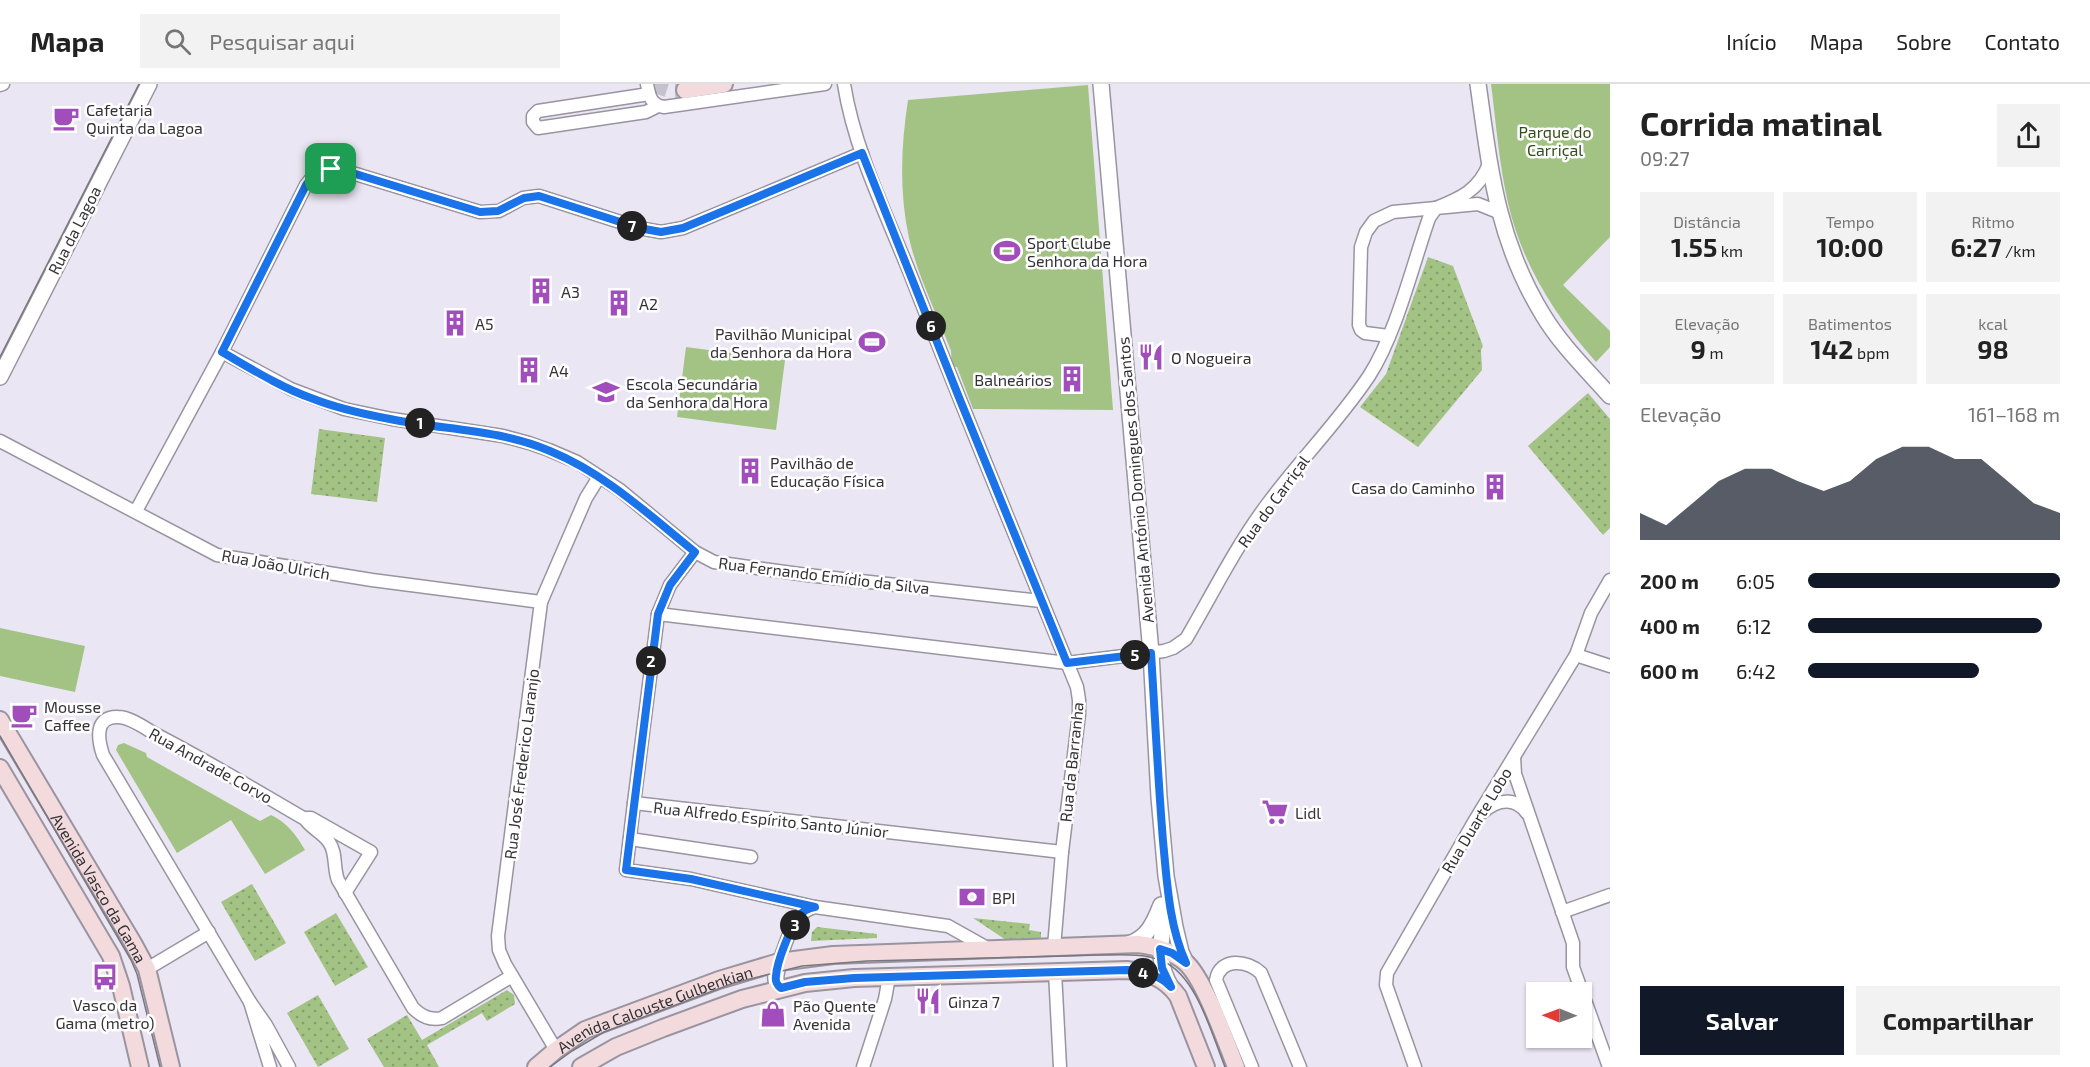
<!DOCTYPE html>
<html lang="pt">
<meta charset="utf-8">
<style>
:root{--surface:#fff;--page:#f2f2f2;--text:#222;--muted:#767676;--line:#e0e0e0;--accent:#111827}
body{margin:0;font-family:"Exo 2",sans-serif;background:var(--page);color:var(--text);height:100vh;display:flex;flex-direction:column;font-size:22px;white-space:nowrap}
*{box-sizing:border-box;margin:0}
p{font-size:20px;color:var(--muted)}
.icon{flex:none;width:33px;height:33px;fill:none;stroke:currentColor;stroke-width:2;stroke-linecap:round;stroke-linejoin:round}
.map{position:relative;flex:1;overflow:hidden}
.sheet{display:flex;flex-direction:column;background:var(--surface);width:480px}
.sheet>*{flex:none}
.needle{width:39px;rotate:271deg}
.buttons{position:absolute;left:1526px;top:898px;display:grid;gap:12px}
.buttons a{display:grid;place-items:center;width:66px;height:66px;border-radius:0px;background:var(--surface);box-shadow:0 2px 4px #0004;font-size:30px}
.pin{position:absolute;display:grid;place-items:center;width:51px;height:51px;color:#fff;margin:-26px;border-radius:12px;box-shadow:0 3px 9px #0006}
.km{position:absolute;width:30px;height:30px;margin:-15px;border-radius:50%;background:#222;color:#fff;font-size:16px;line-height:30px;text-align:center}
.round{display:grid;place-items:center;flex:none;width:63px;height:63px;border-radius:0px;background:var(--page)}
.headline{display:flex;align-items:center;justify-content:space-between;height:102px;padding:0 30px}
h1{font-size:33px;font-weight:700;line-height:45px}
.figures{display:grid;grid-template-columns:repeat(3,1fr);gap:9px;height:102px;padding:6px 30px}
.figures div{display:grid;align-content:center;border-radius:0px;background:var(--page);text-align:center}
.figures b{font-size:26px;font-weight:700}
.figures small{font-size:16px;font-weight:400}
.figures p{font-size:16px}
.chart{height:168px;padding:12px 30px}
.chart p{display:flex;justify-content:space-between}
.chart svg{width:100%;height:108px;margin-top:6px;fill:var(--accent);opacity:.7}
.button{display:flex;gap:12px;margin-top:auto;padding:12px 30px}
.button a{flex:1;height:69px;border-radius:0px;background:var(--accent);color:#fff;font-size:24px;font-weight:700;line-height:69px;text-align:center}
.button a+a{background:var(--page);color:var(--text)}
ul{padding:0 30px;list-style:none;font-size:20px}
li{display:grid;grid-template-columns:96px 72px 1fr;align-items:center;height:45px}
li i{height:15px;border-radius:8px;background:var(--accent)}
header{display:flex;align-items:center;gap:36px;box-sizing:border-box;height:84px;padding:0 30px;background:var(--surface);border-bottom:2px solid var(--line)}
header strong{font-size:28px}
nav{display:flex;gap:33px;margin-inline-start:auto;font-size:21px}
.search{width:420px;height:54px;background:var(--page);display:flex;align-items:center;gap:15px;box-sizing:border-box;padding:0 21px;border-radius:0px;color:var(--muted);font-size:22px}
main{display:flex;flex:1;min-height:0}
.map>svg:first-child{display:block}
.grass{fill:url(#grass-dots)}
.park{fill:#a3c385}
.lines{fill:none;stroke-linecap:round;stroke-linejoin:round}
.secondary-tunnel{stroke:#c6c2cd;stroke-width:16;stroke-dasharray:16 8;stroke-linecap:butt}
.minor-casing{stroke:#9994a0;stroke-width:15}
.tertiary-casing{stroke:#9994a0;stroke-width:18}
.secondary-casing{stroke:#9994a0;stroke-width:20}
.minor{stroke:#fff;stroke-width:12}
.tertiary{stroke:#fff;stroke-width:15}
.secondary{stroke:#f3dbdd;stroke-width:16}
.tram{stroke:#7a777f;stroke-width:1.5}
.route-casing{stroke:#fff;stroke-width:12}
.route{stroke:#1a73e8;stroke-width:8}
.labels{text-anchor:middle;dominant-baseline:central;stroke-width:5;stroke-linejoin:round;paint-order:stroke}
.poi-label{font-size:16px;fill:#343237;stroke:#fff;text-anchor:start}
.park-label{font-size:16px;fill:#354d1a;stroke:#fff}
.street-label{font-size:16px;fill:#343237;stroke:#fff}
</style>
<header>
<strong>Mapa</strong>
<div class="search"><svg class="icon" aria-label="search" viewBox="0 0 24 24"><circle cx="10" cy="10" r="6"/><path d="M15 15l6 6"/></svg>Pesquisar aqui</div>
<nav><a>Início</a><a>Mapa</a><a>Sobre</a><a>Contato</a></nav>
</header>
<main>
<div class="map">
<svg width="1610" height="983" viewBox="0 0 1610 983">
<defs>
<pattern id="grass-dots" width="8" height="8" patternUnits="userSpaceOnUse" patternTransform="scale(1.5)"><rect width="8" height="8" fill="#a3c385"/><path d="M2 2h.1M6 6h.1" fill="none" stroke="#869f6e" stroke-width="1.8" stroke-linecap="round"/></pattern>
</defs>
<rect width="100%" height="100%" fill="#ebe6f3"/>
<g class="grass">
<polygon points="1428,173 1453,182 1483,262 1481,266 1482,286 1418,363 1360,323 1386,290"/>
<polygon points="1588,309 1610,335 1610,444 1603,451 1528,362"/>
<polygon points="319,345 385,354 377,418 311,410"/>
<polygon points="252,800 286,859 255,877 221,818"/>
<polygon points="336,829 368,883 335,902 304,848"/>
<polygon points="973,834 1030,840 1029,846 1041,848 1041,854 1006,856"/>
<polygon points="817,843 877,850 877,854 811,857 812,848"/>
<polygon points="507,906 514,911 515,920 487,937 482,929 427,961 439,983 384,983 367,955 407,931 422,956"/>
<polygon points="318,911 349,965 318,983 287,929"/>
</g>
<g class="park">
<path d="M1491 0H1610V153L1563 201 1610 247V263L1596 278C1555 232 1522 180 1508 119 1499 80 1496 39 1491 0Z"/>
<path d="M1088 1 1113 326 973 325 957 283H952L951 267C937 230 918 193 909 154 899 108 901 62 908 16Z"/>
<polygon points="686,263 785,276 776,346 677,333"/>
<polygon points="0,544 85,562 75,608 0,592"/>
<path d="M124 659 146 669 147 673 260 737 271 731C288 739 296 751 305 766L265 790 231 736 177 769 116 666 118 661Z"/>
</g>
<g class="lines">
<polyline class="secondary-tunnel" points="652,0 670,6 685,6"/>
<g class="minor-casing">
<g id="minor">
<path d="M647 0C649 12 651 21 664 23L825 0"/>
<path d="M844 0C855 69 888 133 913 197 966 333 1022 468 1077 603L1079 616V630L1062 768 1054 863"/>
<polyline points="0,1 3,0"/>
<polyline points="649,10 538,27 533,32 533,38 538,44 646,28 658,22"/>
<path d="M1489 80C1479 106 1461 114 1436 124L1478 120 1498 128"/>
<polyline points="1389,252 1365,249 1361,246 1359,241 1361,163 1366,148 1374,137 1393,128 1436,124"/>
<polyline points="222,268 291,305 344,325 392,335 503,352 529,359 549,366 577,378 620,406 695,468 714,478 807,491 1041,517"/>
<polyline points="0,357 217,471 372,496 541,518"/>
<path d="M136 427 222 268 306 101C318 84 330 84 349 88L480 128 499 127 523 114 539 112 639 144 661 148 683 144 862 69"/>
<polyline points="695,468 670,501 658,530 634,719 1062,768"/>
<path d="M658 530 1067 579 1164 567 1173 564 1186 555C1213 509 1237 460 1269 418 1301 375 1339 337 1369 292 1396 250 1412 183 1429 134L1436 124"/>
<polyline points="1576,571 1610,582"/>
<polyline points="1514,673 1515,690 1573,859 1573,883 1609,983"/>
<polyline points="634,719 626,786 691,795 815,823"/>
<path d="M1483 728C1498 715 1515 713 1527 729"/>
<polyline points="307,734 311,734 371,768 345,809"/>
<polyline points="630,755 751,773"/>
<polyline points="1562,828 1610,811"/>
<path d="M779 878C786 859 793 828 815 823L948 842 989 865"/>
<polyline points="147,885 209,848"/>
<polyline points="1055,888 1060,983"/>
<path d="M250 918 103 671C98 656 94 632 118 633 130 633 145 644 155 650 206 676 255 706 305 735 311 744 323 749 329 758 337 769 333 784 338 796L413 924C421 932 430 937 442 934L512 892"/>
<polyline points="556,966 505,880 499,866 498,852 541,518 586,414 599,393"/>
<polyline points="270,983 250,918 266,941 289,983"/>
<polyline points="863,983 885,915 889,893"/>
<path d="M1252 983 1216 896C1220 873 1247 876 1261 889L1300 983"/>
<polyline points="1415,983 1386,901 1387,889 1474,738 1576,571 1591,529 1610,496"/>
</g>
</g>
<g class="tertiary-casing">
<g id="tertiary">
<polyline points="1101,0 1151,569 1159,713 1166,792 1175,843 1181,868 1186,879"/>
<path d="M1478 0C1490 85 1497 156 1543 231 1561 261 1587 286 1610 312"/>
<polyline points="0,293 149,0"/>
<path d="M1165 822C1163 853 1154 875 1171 903"/>
<path d="M1128 860C1147 855 1154 839 1161 821"/>
<path d="M779 878C777 887 772 898 781 904"/>
</g>
</g>
<g class="secondary-casing">
<g id="secondary">
<polyline points="685,6 724,0"/>
<path id="s1" d="M0 636 133 859 147 885 171 983"/>
<polyline points="0,684 111,872 121,902 140,983"/>
<path id="s2" d="M536 983 556 966 585 946 719 896 779 878 833 871 1138 860C1154 862 1172 867 1185 878 1204 894 1226 958 1236 983"/>
<path d="M581 983 616 963 663 944 742 915 805 899 854 894 1127 886C1149 888 1165 894 1178 912L1206 983"/>
</g>
</g>
<use href="#minor" class="minor"/>
<use href="#tertiary" class="tertiary"/>
<use href="#secondary" class="secondary"/>
<g class="tram">
<polyline points="0,273 139,0"/>
<polyline points="0,652 131,876 137,890 160,983"/>
<path d="M550 983 572 967 604 948 734 899 802 882 867 877 1101 871C1121 871 1143 869 1162 877 1196 890 1212 951 1225 983"/>
</g>
</g>
<g class="lines">
<g class="route-casing">
<path id="route" d="M862 69 958 311 1067 579 1151 569C1155 632 1158 695 1163 757 1167 798 1169 842 1186 879L1172 869 1160 865 1162 884 1171 903C1160 891 1143 887 1127 886L854 894 805 898 781 904C777 901 775 898 776 892 777 877 790 845 799 832 803 827 809 824 815 823L691 795 626 786 658 530 670 501 695 468C649 431 606 390 550 367 499 345 443 346 390 335 363 330 336 324 311 314 280 303 250 284 222 268L306 101C318 83 330 84 349 88L480 128 498 127 524 114 539 112 639 144 661 148 683 144Z"/>
</g>
<use href="#route" class="route"/>
</g>
<defs>
<g id="cafe-bare" transform="scale(2.07)"><path d="M-5.5-4.5H6V0H3Q3 3.5 0 3.5H-2.5Q-5.5 3.5-5.5 0ZM3-3.2v2h1.7v-2ZM-6 4.5H4V6H-6Z" fill="#a14dbc" stroke="#fff" stroke-width="2.5" paint-order="stroke"/></g>
<g id="stadium-bare" transform="scale(2.07)"><path d="M0-5a6.5 5 0 1 0 0 10a6.5 5 0 1 0 0-10ZM-3.5-1.8h7v3.6h-7Z" fill="#a14dbc" stroke="#fff" stroke-width="2.5" paint-order="stroke"/></g>
<g id="building-bare" transform="scale(2.07)"><path d="M-4-6H4V6H1V3H-1V6H-4ZM-2.5-4.3h1.7v1.8h-1.7ZM.8-4.3h1.7v1.8H.8ZM-2.5-1h1.7V.8h-1.7ZM.8-1h1.7V.8H.8Z" fill="#a14dbc" stroke="#fff" stroke-width="2.5" paint-order="stroke"/></g>
<g id="restaurant-bare" transform="scale(2.07)"><path d="M-5-6h1v4h1v-4h1v4h1v-4h1v5L-1.5 .5V6h-2V.5L-5-1ZM5-6V6H3V1.5H1.5Q1.5-4 5-6Z" fill="#a14dbc" stroke="#fff" stroke-width="2.5" paint-order="stroke"/></g>
<g id="school-bare" transform="scale(2.07)"><path d="M0-5L7-2L0 1L-7-2ZM-4 1L0 2.5L4 1V4Q0 6-4 4Z" fill="#a14dbc" stroke="#fff" stroke-width="2.5" paint-order="stroke"/></g>
<g id="supermarket-bare" transform="scale(2.07)"><path d="M-6-5.5h2.5l.6 2H6L4.5 2H-2.5L-4.4-4H-6ZM-1.5 3.2a1.3 1.3 0 1 0 .1 0ZM3 3.2a1.3 1.3 0 1 0 .1 0Z" fill="#a14dbc" stroke="#fff" stroke-width="2.5" paint-order="stroke"/></g>
<g id="bank-bare" transform="scale(2.07)"><path d="M-6-4H6V4H-6ZM0-2.3a2.3 2.3 0 1 0 0 4.6a2.3 2.3 0 1 0 0-4.6Z" fill="#a14dbc" stroke="#fff" stroke-width="2.5" paint-order="stroke"/></g>
<g id="bus-bare" transform="scale(2.07)"><path d="M-5-6H5V4H4V6H2V4H-2V6H-4V4H-5ZM-3.5-4V0h7V-4ZM-3.5 1.2v1.5H-2V1.2ZM2 1.2v1.5H3.5V1.2Z" fill="#a14dbc" stroke="#fff" stroke-width="2.5" paint-order="stroke"/></g>
<g id="shop-bare" transform="scale(2.07)"><path d="M-5-2.5h2.3a2.7 3.5 0 0 1 5.4 0H5L5.5 6h-11ZM-1.5-2.5h3a1.5 2.3 0 0 0-3 0Z" fill="#a14dbc" stroke="#fff" stroke-width="2.5" paint-order="stroke"/></g>
</defs>
<g fill-rule="evenodd">
<use href="#cafe-bare" x="66" y="34"/>
<use href="#stadium-bare" x="1007" y="167"/>
<use href="#building-bare" x="541" y="207"/>
<use href="#building-bare" x="619" y="219"/>
<use href="#building-bare" x="455" y="239"/>
<use href="#stadium-bare" x="872" y="258"/>
<use href="#restaurant-bare" x="1151" y="273"/>
<use href="#building-bare" x="529" y="286"/>
<use href="#building-bare" x="1072" y="295"/>
<use href="#school-bare" x="606" y="308"/>
<use href="#building-bare" x="750" y="387"/>
<use href="#building-bare" x="1495" y="403"/>
<use href="#cafe-bare" x="24" y="631"/>
<use href="#supermarket-bare" x="1275" y="728"/>
<use href="#bank-bare" x="972" y="813"/>
<use href="#bus-bare" x="105" y="893"/>
<use href="#restaurant-bare" x="928" y="917"/>
<use href="#shop-bare" x="773" y="930"/>
</g>
<g class="labels">
<g class="poi-label">
<text x="86" y="25">Cafetaria<tspan x="86" dy="18">Quinta da Lagoa</tspan></text>
<text x="1027" y="158">Sport Clube<tspan x="1027" dy="18">Senhora da Hora</tspan></text>
<text x="561" y="207">A3</text>
<text x="639" y="219">A2</text>
<text x="475" y="239">A5</text>
<text x="852" y="249" text-anchor="end">Pavilhão Municipal<tspan x="852" dy="18">da Senhora da Hora</tspan></text>
<text x="1171" y="273">O Nogueira</text>
<text x="549" y="286">A4</text>
<text x="1052" y="295" text-anchor="end">Balneários</text>
<text x="626" y="299">Escola Secundária<tspan x="626" dy="18">da Senhora da Hora</tspan></text>
<text x="770" y="378">Pavilhão de<tspan x="770" dy="18">Educação Física</tspan></text>
<text x="1475" y="403" text-anchor="end">Casa do Caminho</text>
<text x="44" y="622">Mousse<tspan x="44" dy="18">Caffee</tspan></text>
<text x="1295" y="728">Lidl</text>
<text x="992" y="813">BPI</text>
<text x="948" y="917">Ginza 7</text>
<text x="105" y="920" text-anchor="middle">Vasco da<tspan x="105" dy="18">Gama (metro)</tspan></text>
<text x="793" y="921">Pão Quente<tspan x="793" dy="18">Avenida</tspan></text>
</g>
<g class="park-label">
<text x="1555" y="47">Parque do<tspan x="1555" dy="18">Carriçal</tspan></text>
</g>
<g class="street-label">
<text transform="translate(74 146) rotate(-63)">Rua da Lagoa</text>
<text transform="translate(1135 396) rotate(-95)">Avenida António Domingues dos Santos</text>
<text transform="translate(1273 417) rotate(-54)">Rua do Carriçal</text>
<text transform="translate(276 480) rotate(10)">Rua João Ulrich</text>
<text transform="translate(824 491) rotate(7)">Rua Fernando Emídio da Silva</text>
<text transform="translate(1071 678) rotate(-84)">Rua da Barranha</text>
<text transform="translate(521 680) rotate(-83)">Rua José Frederico Laranjo</text>
<text transform="translate(211 681) rotate(29)">Rua Andrade Corvo</text>
<text transform="translate(771 735) rotate(6)">Rua Alfredo Espírito Santo Júnior</text>
<text transform="translate(1476 736) rotate(-59)">Rua Duarte Lobo</text>
<text stroke="none"><textPath href="#s1" startOffset="195">Avenida Vasco da Gama</textPath></text>
<text stroke="none"><textPath href="#s2" startOffset="134">Avenida Calouste Gulbenkian</textPath></text>
</g>
</g>
</svg>
<div class="buttons">
<a><svg class="needle" viewBox="-14 -14 28 28"><path d="M0-13l5 13h-10z" fill="#e53935"/><path d="M0 13l5-13h-10z" fill="#767676"/></svg></a>
</div>
<div class="pin" style="left:331px;top:85px;background:#1e9e55"><svg class="icon" aria-label="arrive" viewBox="0 0 24 24"><path d="M6 21V4h12l-3 4 3 4H6"/></svg></div>
<b class="km" style="left:420px;top:339px">1</b>
<b class="km" style="left:651px;top:577px">2</b>
<b class="km" style="left:795px;top:841px">3</b>
<b class="km" style="left:1143px;top:889px">4</b>
<b class="km" style="left:1135px;top:571px">5</b>
<b class="km" style="left:931px;top:242px">6</b>
<b class="km" style="left:632px;top:142px">7</b>
</div>
<section class="sheet">
<div class="headline"><div><h1>Corrida matinal</h1><p>09:27</p></div><a class="round"><svg class="icon" aria-label="share" viewBox="0 0 24 24"><path d="M12 15V3M7 8l5-5 5 5M5 13v7h14v-7"/></svg></a></div>
<div class="figures">
<div><p>Distância</p><b>1.55<small> km</small></b></div>
<div><p>Tempo</p><b>10:00</b></div>
<div><p>Ritmo</p><b>6:27<small> /km</small></b></div>
</div>
<div class="figures">
<div><p>Elevação</p><b>9<small> m</small></b></div>
<div><p>Batimentos</p><b>142<small> bpm</small></b></div>
<div><p>kcal</p><b>98</b></div>
</div>
<div class="chart"><p><span>Elevação</span>161–168 m</p>
<svg viewBox="0 0 160 44" preserveAspectRatio="none"><path d="M0 44V33L10 38L20 29L30 20L40 15L50 15L60 20L70 24L80 20L90 11L100 6L110 6L120 11L130 11L140 20L150 29L160 33V44z"/></svg>
</div>
<ul>
<li><b>200 m</b>6:05<i style="width:100%"></i></li>
<li><b>400 m</b>6:12<i style="width:93%"></i></li>
<li><b>600 m</b>6:42<i style="width:68%"></i></li>
</ul>
<div class="button"><a>Salvar</a><a>Compartilhar</a></div>
</section>
</main>
